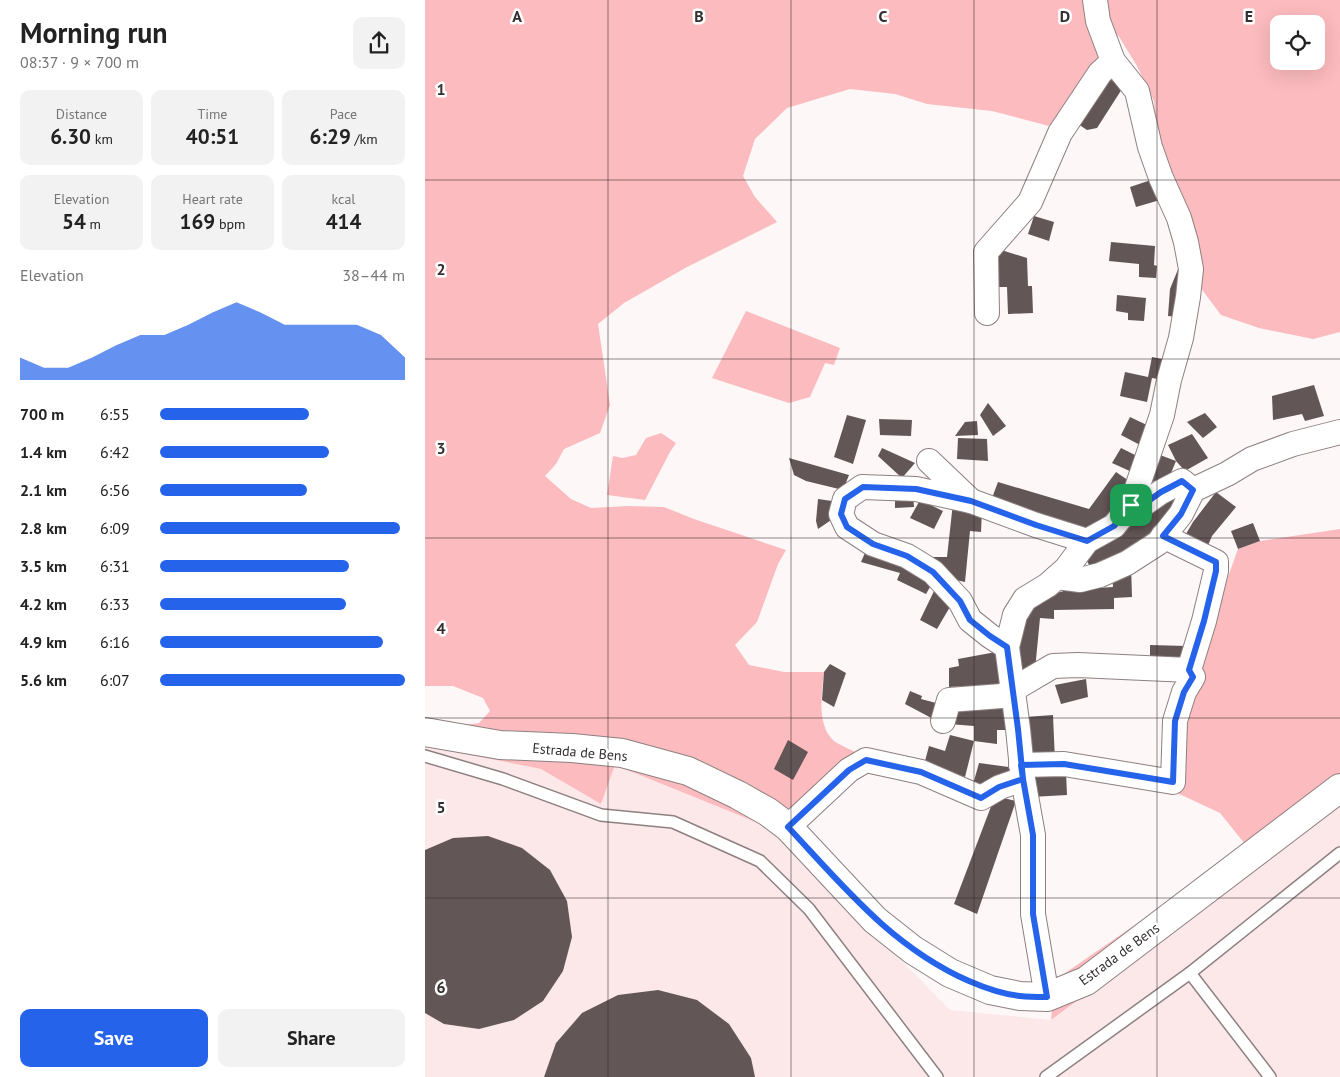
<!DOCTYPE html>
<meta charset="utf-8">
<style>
:root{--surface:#fff;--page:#f2f2f2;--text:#222;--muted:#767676;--accent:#2563eb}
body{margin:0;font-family:"PT Sans",sans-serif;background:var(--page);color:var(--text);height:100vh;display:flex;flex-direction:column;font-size:19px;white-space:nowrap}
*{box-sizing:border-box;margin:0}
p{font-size:16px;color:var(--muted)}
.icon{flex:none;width:28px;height:28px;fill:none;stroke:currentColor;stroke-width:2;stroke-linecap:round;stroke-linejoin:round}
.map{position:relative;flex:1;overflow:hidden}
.sheet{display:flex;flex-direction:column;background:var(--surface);width:425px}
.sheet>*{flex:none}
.tools{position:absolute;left:845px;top:15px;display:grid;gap:10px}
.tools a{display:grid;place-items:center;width:55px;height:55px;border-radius:10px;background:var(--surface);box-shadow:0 5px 20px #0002;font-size:25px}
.pin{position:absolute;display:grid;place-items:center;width:42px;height:42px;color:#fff;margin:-21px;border-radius:10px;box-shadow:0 2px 8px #0006}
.round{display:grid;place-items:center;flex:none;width:52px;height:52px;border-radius:10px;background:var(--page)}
.head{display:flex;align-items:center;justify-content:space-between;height:85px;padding:0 20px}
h1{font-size:28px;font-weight:700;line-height:38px}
.figures{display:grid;grid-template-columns:repeat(3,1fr);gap:8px;height:85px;padding:5px 20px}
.figures div{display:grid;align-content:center;border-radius:10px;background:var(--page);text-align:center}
.figures b{font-size:21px;font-weight:700}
.figures small{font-size:14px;font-weight:400}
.figures p{font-size:14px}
.chart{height:140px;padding:10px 20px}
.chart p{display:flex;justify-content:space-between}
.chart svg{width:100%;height:90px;margin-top:5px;fill:var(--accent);opacity:.7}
.button{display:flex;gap:10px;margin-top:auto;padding:10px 20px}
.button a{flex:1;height:58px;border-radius:10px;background:var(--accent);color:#fff;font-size:20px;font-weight:700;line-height:58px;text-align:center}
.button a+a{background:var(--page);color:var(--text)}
ul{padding:0 20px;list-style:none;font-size:16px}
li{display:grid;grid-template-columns:80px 60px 1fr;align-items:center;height:38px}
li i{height:12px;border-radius:6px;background:var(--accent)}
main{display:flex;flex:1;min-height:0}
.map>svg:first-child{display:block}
.built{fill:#fce8e9}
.green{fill:#fcbbbe;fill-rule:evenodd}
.building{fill:#635657}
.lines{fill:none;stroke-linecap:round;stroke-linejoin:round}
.lane-casing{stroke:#8e8080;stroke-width:14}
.street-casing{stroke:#8e8080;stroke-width:26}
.secondary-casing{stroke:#8e8080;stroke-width:30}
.lane{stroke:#fff;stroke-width:11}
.street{stroke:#fff;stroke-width:24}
.secondary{stroke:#fff;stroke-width:28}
.route-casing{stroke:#fff;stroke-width:10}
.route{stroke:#2563eb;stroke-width:6}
.grid{fill:none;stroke:#342e2e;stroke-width:1;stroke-opacity:0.55}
.labels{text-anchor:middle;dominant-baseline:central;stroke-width:5;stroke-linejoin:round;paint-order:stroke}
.street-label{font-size:14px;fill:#342e2e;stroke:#fff}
.grid-label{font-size:16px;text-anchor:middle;font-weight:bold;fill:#342e2e;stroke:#fff;stroke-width:5;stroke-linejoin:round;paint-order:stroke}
</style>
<main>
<section class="sheet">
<div class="head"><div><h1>Morning run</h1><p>08:37 · 9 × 700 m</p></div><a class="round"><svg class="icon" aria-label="share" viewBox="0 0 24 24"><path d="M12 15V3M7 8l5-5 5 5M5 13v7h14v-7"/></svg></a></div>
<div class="figures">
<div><p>Distance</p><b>6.30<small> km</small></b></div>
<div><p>Time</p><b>40:51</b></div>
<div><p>Pace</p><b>6:29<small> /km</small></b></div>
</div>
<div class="figures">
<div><p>Elevation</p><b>54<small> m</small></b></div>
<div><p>Heart rate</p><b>169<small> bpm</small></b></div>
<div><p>kcal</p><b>414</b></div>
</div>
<div class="chart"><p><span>Elevation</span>38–44 m</p>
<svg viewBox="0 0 160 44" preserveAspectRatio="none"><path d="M0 44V33L10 38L20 38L30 33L40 27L50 22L60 22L70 17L80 11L90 6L100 11L110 17L120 17L130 17L140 17L150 22L160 33V44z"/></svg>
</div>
<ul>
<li><b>700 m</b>6:55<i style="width:61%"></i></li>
<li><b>1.4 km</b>6:42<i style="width:69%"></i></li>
<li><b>2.1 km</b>6:56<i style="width:60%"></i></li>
<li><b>2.8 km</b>6:09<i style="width:98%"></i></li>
<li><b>3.5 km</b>6:31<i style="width:77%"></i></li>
<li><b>4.2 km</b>6:33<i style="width:76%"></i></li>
<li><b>4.9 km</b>6:16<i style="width:91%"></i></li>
<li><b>5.6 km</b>6:07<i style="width:100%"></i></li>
</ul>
<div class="button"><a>Save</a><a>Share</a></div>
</section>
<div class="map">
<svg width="915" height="1077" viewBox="0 0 915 1077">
<rect width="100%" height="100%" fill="#fdf7f7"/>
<polygon class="built" points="0,746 116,769 176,804 190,765 346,828 525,1010 626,1020 915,806 915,1077 0,1077"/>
<g class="green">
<path d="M0 0H915V332L888 339 834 328 796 315 775 287 732 134 729 101 712 66 693 35 637 118 624 126 567 111 502 104 470 94 425 89 362 108 330 139 318 176 330 197 352 222 262 267 199 303 173 324 185 405 175 433 139 449 131 464 120 476 146 499 166 508 203 506 239 507 269 519 361 550 353 564 332 622 310 645 324 665 359 672H399C397 693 391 725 409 741 416 746 427 750 434 754L401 783 372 802 346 828 190 765 176 804 116 769 0 746V720L34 726 54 723 65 711 58 698 28 686H0ZM854 24H891V61H854Z"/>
<polygon points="321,311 415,348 409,365 400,363 385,397 364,403 287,378"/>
<polygon points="236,433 251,443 245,452 220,500 182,495 188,456 197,458 211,455 221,438"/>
<polygon points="915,529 915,806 626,1020 630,980 755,894 820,844 795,813 750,792 777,649 813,549 835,541"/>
</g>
<g class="building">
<polygon points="682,76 697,89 672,128 662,130 650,122"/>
<polygon points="729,179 735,200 711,207 705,187"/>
<polygon points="609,216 629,222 624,241 603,234"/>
<polygon points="686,242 730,246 729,265 732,266 731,278 714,277 714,264 684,261"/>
<polygon points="573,249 602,258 603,286 607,286 608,313 583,314 582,287 573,287"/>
<polygon points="754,267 759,267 753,317 743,316 745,289"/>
<polygon points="692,295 721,298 719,321 703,320 703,313 691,311"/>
<polygon points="727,357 742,360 738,380 727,378 722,402 695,396 700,372 723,377"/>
<polygon points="889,385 899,416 880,421 877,414 848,420 847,396"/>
<polygon points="563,403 581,426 568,436 555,415"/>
<polygon points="780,413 792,427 778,438 762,422"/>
<polygon points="422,415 441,420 428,464 409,457"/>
<polygon points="705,417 726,427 717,446 696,435"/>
<polygon points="454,419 487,420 486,436 455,435"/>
<polygon points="552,421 553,435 530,436 540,422"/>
<polygon points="767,434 783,458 760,471 751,461 743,445"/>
<polygon points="533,438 562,439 563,461 532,459"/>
<polygon points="457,448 490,463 477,478 453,456"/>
<polygon points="696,448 710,455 713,461 709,473 687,463"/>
<polygon points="735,455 751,461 744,478 737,485 725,480"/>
<polygon points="364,458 424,475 418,490 381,481 369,475"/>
<polygon points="691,472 710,485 674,529 643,525 567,498 573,482 664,509"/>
<polygon points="754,486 749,509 729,530 685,563 667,570 658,554 703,524 746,489"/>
<polygon points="791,492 811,507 787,536 781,550 758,539 768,522"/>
<polygon points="470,494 488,494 489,507 470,508"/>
<polygon points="393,499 414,502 412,516 393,529 391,521"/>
<polygon points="495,500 518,511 509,529 485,518"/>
<polygon points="528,503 557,509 556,532 545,531 540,582 521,578 508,567 506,557 522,557"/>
<polygon points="828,523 835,541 813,549 806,531"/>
<polygon points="443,546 509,580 501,594 472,580 475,573 436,562"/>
<polygon points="706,564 707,597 689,598 689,609 629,610 629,619 615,618 610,670 592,669 596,616 608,600 642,590 688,587 687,575"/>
<polygon points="511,587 529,600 512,629 495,620"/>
<polygon points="725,645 761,646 760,663 725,662"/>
<polygon points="571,652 577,685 524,687 524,668 534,666 533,659"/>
<polygon points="405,664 421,673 409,707 397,700 399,672"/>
<polygon points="661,679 663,697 636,704 630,685"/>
<polygon points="485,691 497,696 496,699 515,704 512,721 480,704"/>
<polygon points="526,707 588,707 588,730 572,730 572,744 549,741 549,726 524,724"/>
<polygon points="628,715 630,761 604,762 600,717"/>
<polygon points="525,735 549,741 540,777 499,765 504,746 520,751"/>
<polygon points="363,740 383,752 368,780 349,769"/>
<polygon points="554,763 591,768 590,775 547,788"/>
<polygon points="605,770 641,772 642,795 606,797"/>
<polygon points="570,796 591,801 552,914 529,904"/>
<polygon points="63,836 97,848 125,870 142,901 147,937 138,971 118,1001 89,1020 54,1029 19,1024 0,1013 0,850 28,838"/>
<polygon points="233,990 272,1000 304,1024 326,1058 330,1077 119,1077 131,1043 157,1013 193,995"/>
</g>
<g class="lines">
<g class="lane-casing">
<g id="lane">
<polyline points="0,756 78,779 176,815 248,822 335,861 384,909 512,1077"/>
<polyline points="765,973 845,1077"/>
<polyline points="621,1077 765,973 915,853"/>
</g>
</g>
<g class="street-casing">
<g id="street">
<polyline points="562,313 561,252 605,202 635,133 675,73 688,61"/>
<polyline points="504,461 546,501"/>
<polyline points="706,505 719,504 736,492 757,481 768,490"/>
<polyline points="632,577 655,580 675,575 702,563 733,543 756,514 768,490 802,474 827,459 868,444 915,432"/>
<polyline points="582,647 565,636 545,620 535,601 508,572 482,556 448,544 422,527 416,514 420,499 437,487 491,489 546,501 611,525 662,541"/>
<polyline points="518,721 524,700 577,696 628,666 653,665 764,670 779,621 791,571 791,562 738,536"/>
<polyline points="596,765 639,764 748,782 750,721 759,692 768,677 764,670"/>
<polyline points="363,827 424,770 441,760 496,772 556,798 575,787 598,779"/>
<polyline points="622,997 608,914 608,835 598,779 593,729 582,647 590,615 600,599 623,585 641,569 662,541 689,526 706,505 737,415 744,380 756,338 763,297 766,269 761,242 754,218 736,178 725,147 712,91 688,61 673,21 670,0"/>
</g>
</g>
<g class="secondary-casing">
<polyline id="secondary" points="0,732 75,745 147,748 197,753 263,771 313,795 343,812 363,827 450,920 488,950 525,973 565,990 595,996 622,997 661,981 915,788"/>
</g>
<use href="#lane" class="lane"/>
<use href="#street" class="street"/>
<use href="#secondary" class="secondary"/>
</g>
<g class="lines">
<g class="route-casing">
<path id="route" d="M706 505 689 526 662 541 611 525 546 501 491 489 438 487 420 499 416 514 422 527 448 544 482 556 508 572 535 601 545 620 565 636 582 647 593 729 598 779 608 835V914L622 997C613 997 604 997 595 996 577 994 560 988 544 981 467 947 419 887 363 827L424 770 441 760 496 772 556 798 574 787 598 779 596 765 639 764 748 782 750 721 759 692 768 677 764 670 779 621 791 571V562L738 536 756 514 768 490 757 481 736 492 719 504 706 505"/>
</g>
<use href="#route" class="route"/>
</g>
<path class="grid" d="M183 0V1077M366 0V1077M549 0V1077M732 0V1077M0 180H915M0 359H915M0 538H915M0 718H915M0 898H915"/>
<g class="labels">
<g class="street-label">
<text transform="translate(155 752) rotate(5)">Estrada de Bens</text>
<text transform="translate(694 954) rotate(-36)">Estrada de Bens</text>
</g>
</g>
<g class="grid-label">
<text x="92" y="22">A</text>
<text x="274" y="22">B</text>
<text x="458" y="22">C</text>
<text x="640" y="22">D</text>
<text x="824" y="22">E</text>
<text x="16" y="95">1</text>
<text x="16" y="275">2</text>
<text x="16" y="454">3</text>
<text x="16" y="634">4</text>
<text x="16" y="813">5</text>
<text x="16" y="993">6</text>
</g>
</svg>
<div class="tools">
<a><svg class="icon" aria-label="locate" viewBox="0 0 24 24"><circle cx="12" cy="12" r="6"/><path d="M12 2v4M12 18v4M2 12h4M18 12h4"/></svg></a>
</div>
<div class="pin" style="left:706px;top:505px;background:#1e9e55"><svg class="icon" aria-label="arrive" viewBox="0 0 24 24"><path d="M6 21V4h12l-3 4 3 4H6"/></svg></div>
</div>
</main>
